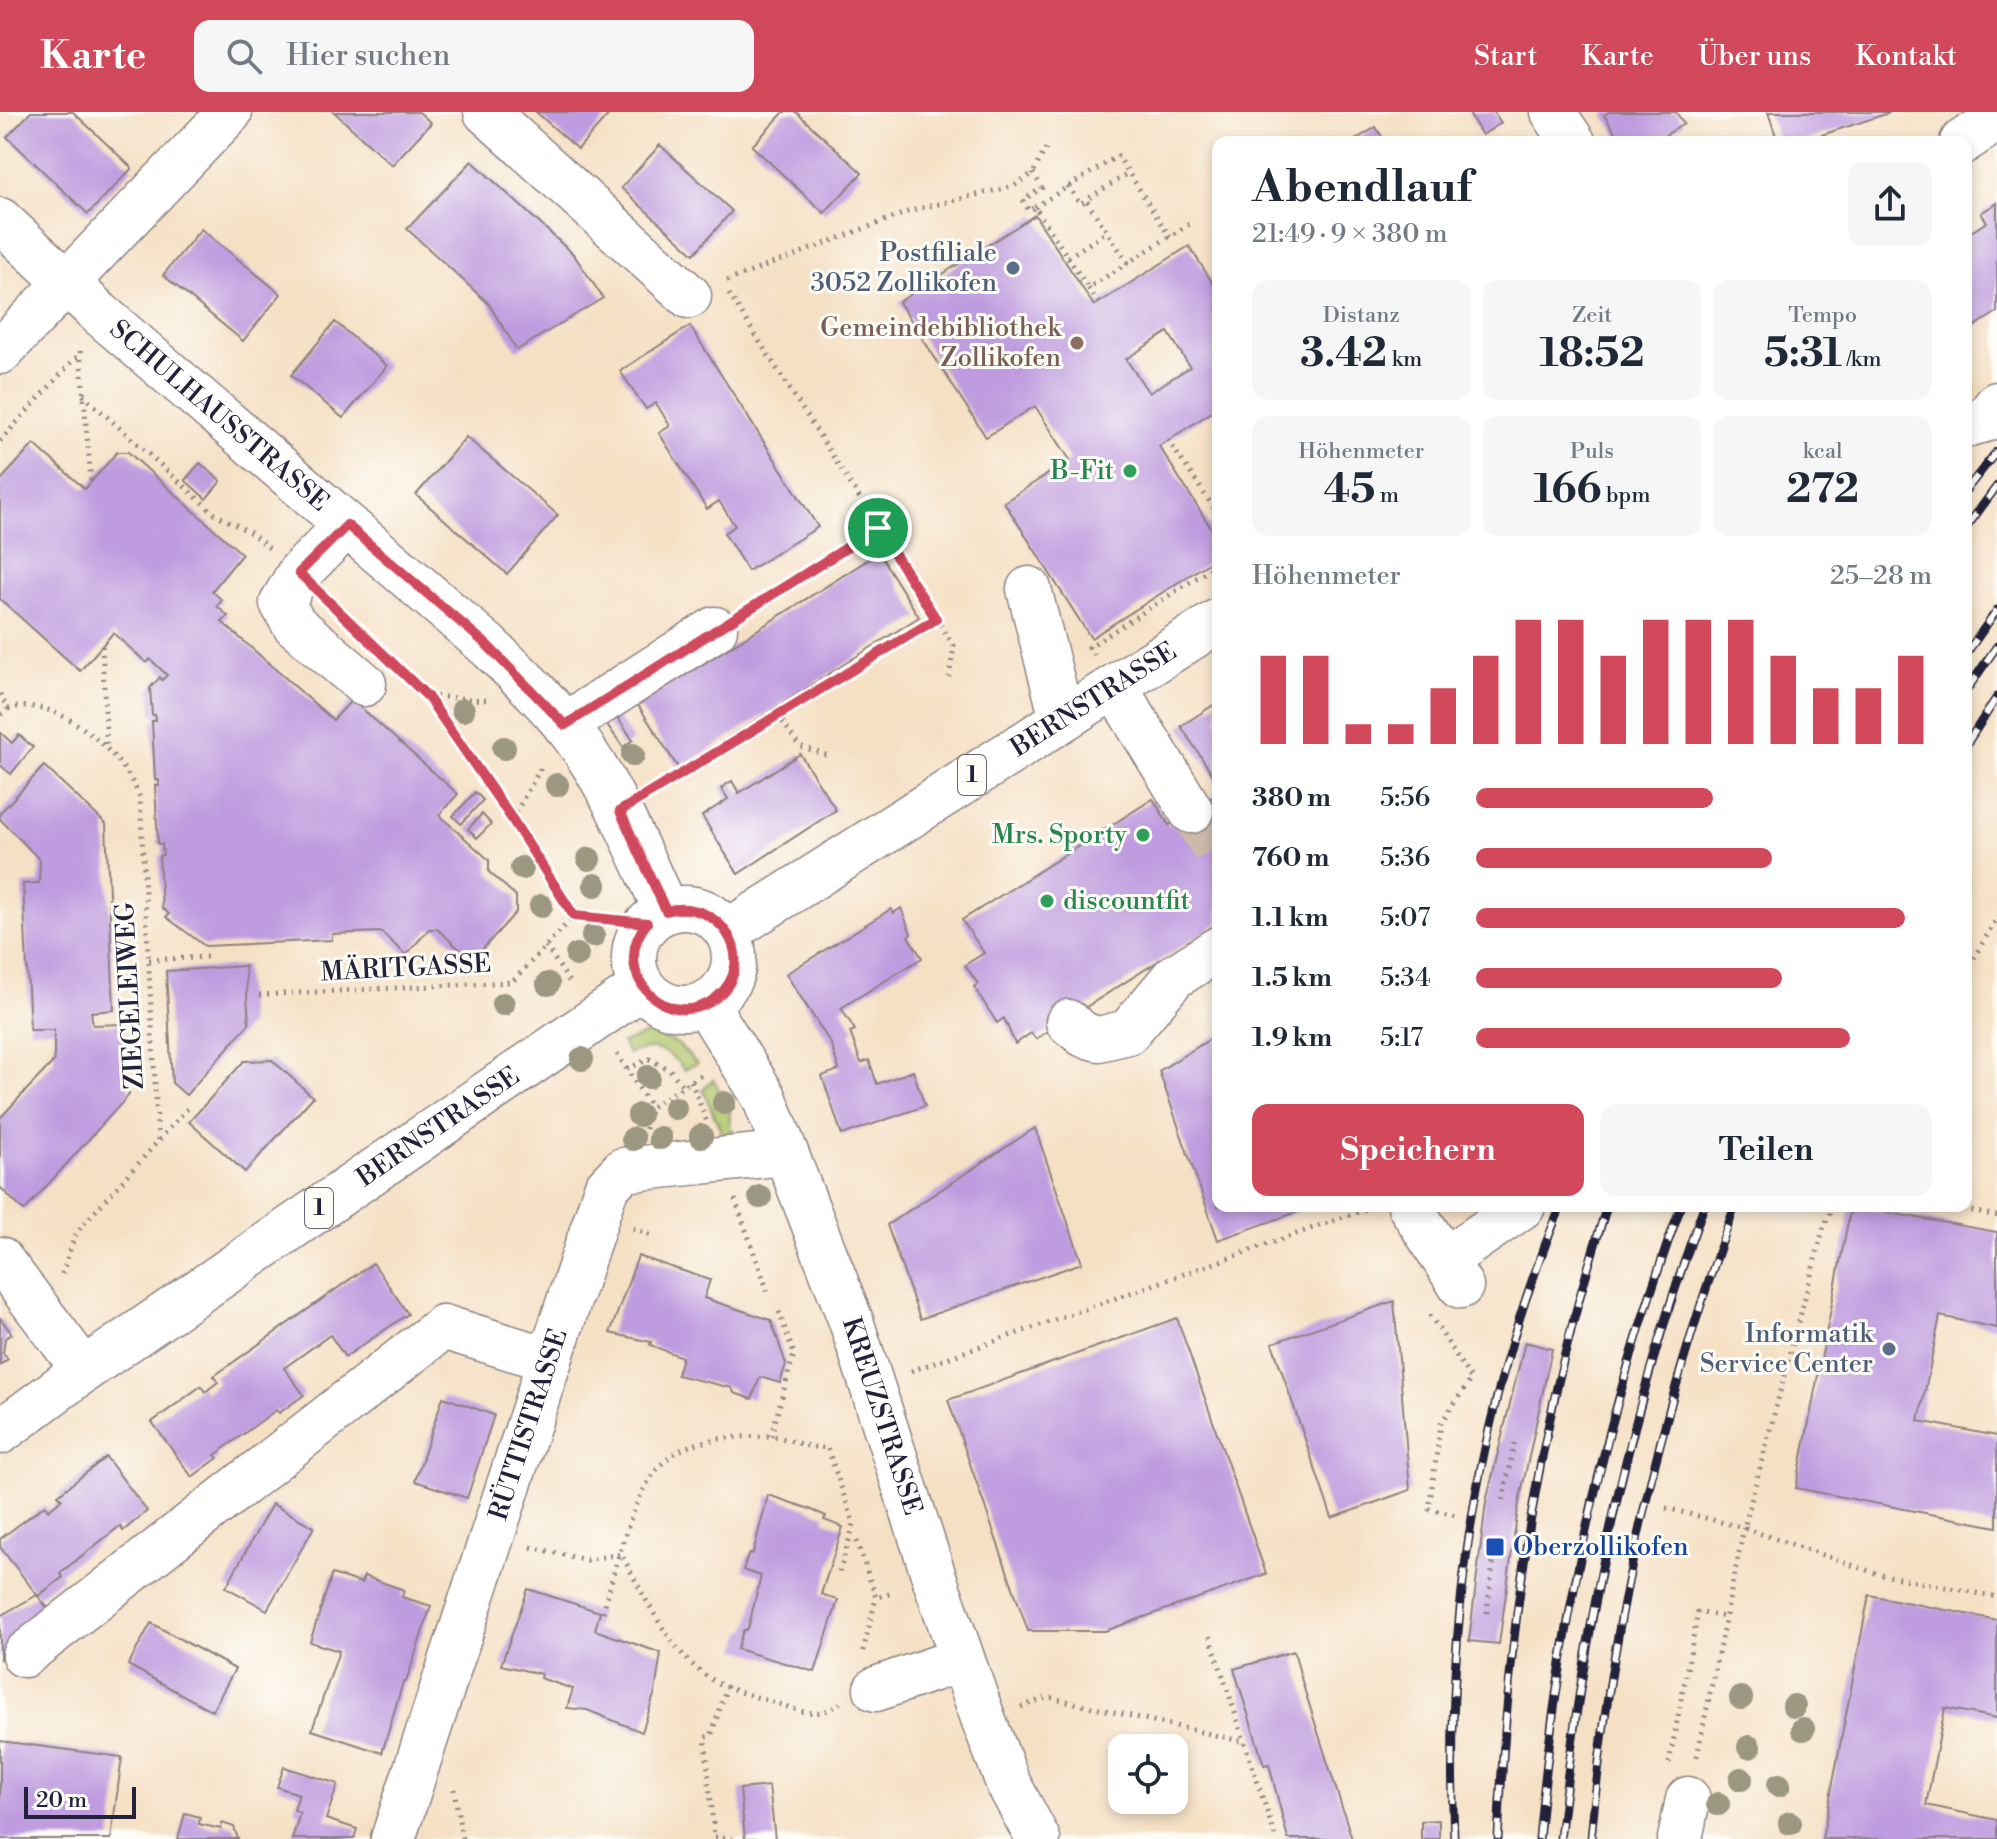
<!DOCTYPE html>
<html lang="de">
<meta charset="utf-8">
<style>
:root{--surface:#fff;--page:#f6f6f7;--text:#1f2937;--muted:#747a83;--accent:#d1495b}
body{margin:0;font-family:"Libre Bodoni",serif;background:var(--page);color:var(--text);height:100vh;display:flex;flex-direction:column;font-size:30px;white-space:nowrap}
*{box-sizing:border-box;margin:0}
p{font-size:26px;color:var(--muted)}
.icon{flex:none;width:44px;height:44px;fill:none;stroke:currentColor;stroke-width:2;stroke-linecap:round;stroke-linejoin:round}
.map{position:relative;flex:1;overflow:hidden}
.details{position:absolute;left:1212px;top:24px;width:760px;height:1076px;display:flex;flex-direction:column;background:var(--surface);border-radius:16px;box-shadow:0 4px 12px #0003}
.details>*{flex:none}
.tools{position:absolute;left:1108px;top:1622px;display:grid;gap:16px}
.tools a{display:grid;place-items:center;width:80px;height:80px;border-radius:16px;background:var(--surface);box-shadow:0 4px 12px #0003;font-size:40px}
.scale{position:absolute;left:24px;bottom:20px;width:112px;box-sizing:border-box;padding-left:8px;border:4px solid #22223b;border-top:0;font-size:22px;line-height:28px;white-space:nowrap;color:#22223b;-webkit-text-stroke:6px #fdfcf7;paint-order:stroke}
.pin{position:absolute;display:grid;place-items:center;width:68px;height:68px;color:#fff;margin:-34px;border:4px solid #fff;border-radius:50%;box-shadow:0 2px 8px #0007}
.round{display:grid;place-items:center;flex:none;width:84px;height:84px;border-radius:16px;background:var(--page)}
.summary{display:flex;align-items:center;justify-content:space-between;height:136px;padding:0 40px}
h1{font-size:44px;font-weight:700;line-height:60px}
.stats{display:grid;grid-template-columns:repeat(3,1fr);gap:12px;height:136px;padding:8px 40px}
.stats div{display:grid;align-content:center;border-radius:16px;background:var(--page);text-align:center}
.stats b{font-size:40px;font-weight:700}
.stats small{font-size:22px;font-weight:400}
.stats p{font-size:22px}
.chart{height:224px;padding:16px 40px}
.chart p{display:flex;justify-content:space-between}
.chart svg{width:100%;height:144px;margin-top:8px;stroke:var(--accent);stroke-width:6}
.action{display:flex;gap:16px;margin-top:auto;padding:16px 40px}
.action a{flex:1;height:92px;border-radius:16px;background:var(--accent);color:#fff;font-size:32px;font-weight:700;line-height:92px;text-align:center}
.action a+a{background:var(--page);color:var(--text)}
ul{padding:0 40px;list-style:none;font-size:26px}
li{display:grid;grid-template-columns:128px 96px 1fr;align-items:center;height:60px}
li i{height:20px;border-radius:10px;background:var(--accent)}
header{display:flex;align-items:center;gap:48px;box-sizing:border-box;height:112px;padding:0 40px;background:var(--accent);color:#fff}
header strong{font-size:38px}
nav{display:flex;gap:44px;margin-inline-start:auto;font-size:28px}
.search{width:560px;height:72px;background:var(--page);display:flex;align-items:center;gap:20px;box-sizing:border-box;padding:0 28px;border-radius:16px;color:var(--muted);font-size:30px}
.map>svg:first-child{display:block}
.green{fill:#b0c66a;stroke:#697452;stroke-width:2}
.building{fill:#bf9cdf;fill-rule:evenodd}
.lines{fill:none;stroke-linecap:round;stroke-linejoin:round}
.minor-tunnel{stroke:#cbbaa9;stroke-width:44;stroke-dasharray:44 22;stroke-linecap:butt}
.minor-casing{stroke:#8c8180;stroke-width:47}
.major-casing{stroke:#8c8180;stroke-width:47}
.path{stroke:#8c8180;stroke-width:5;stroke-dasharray:2 6;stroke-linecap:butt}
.minor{stroke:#fff;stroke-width:44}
.major{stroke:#fff;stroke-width:44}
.rail-casing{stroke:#22223b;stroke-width:9}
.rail{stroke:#fdfcf7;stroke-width:6;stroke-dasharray:18;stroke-linecap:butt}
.tree{fill:#9c9781}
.route-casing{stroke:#fff;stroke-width:16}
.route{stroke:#d1495b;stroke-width:10}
.service-dot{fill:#5c6f8a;stroke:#fdfcf7;stroke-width:3}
.education-dot{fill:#8d6e63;stroke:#fdfcf7;stroke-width:3}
.leisure-dot{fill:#2e9e5b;stroke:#fdfcf7;stroke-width:3}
.transit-dot{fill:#1a4fb4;stroke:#fdfcf7;stroke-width:3}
.labels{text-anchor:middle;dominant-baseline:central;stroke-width:6;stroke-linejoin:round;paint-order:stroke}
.shield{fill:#fdfcf7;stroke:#646373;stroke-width:2}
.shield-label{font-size:24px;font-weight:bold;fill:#22223b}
.service-label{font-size:26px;fill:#4e5e75;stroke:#fdfcf7;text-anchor:end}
.education-label{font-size:26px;fill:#785e54;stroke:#fdfcf7;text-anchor:end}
.street-label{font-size:26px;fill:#22223b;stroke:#fdfcf7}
.leisure-label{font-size:26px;fill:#27864d;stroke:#fdfcf7;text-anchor:end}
.transit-label{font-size:26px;fill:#164399;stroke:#fdfcf7;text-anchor:start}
</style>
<header>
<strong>Karte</strong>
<div class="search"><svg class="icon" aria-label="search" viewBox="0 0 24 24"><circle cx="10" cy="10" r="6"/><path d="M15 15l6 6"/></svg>Hier suchen</div>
<nav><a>Start</a><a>Karte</a><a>Über uns</a><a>Kontakt</a></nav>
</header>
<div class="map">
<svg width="1997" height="1727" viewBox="0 0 1997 1727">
<rect width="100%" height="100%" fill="#fdfcf7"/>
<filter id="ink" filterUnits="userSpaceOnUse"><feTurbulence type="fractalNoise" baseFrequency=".0125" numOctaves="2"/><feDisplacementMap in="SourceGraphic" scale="16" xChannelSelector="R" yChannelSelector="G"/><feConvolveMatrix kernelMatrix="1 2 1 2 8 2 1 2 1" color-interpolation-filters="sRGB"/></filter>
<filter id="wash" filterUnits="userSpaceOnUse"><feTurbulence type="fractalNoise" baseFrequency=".006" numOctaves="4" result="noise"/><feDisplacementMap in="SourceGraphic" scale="32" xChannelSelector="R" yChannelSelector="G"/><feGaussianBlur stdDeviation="1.8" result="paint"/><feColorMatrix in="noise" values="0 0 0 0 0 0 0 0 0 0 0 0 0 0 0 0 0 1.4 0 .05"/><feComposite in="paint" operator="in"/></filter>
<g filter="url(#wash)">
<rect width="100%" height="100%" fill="#f5e0c4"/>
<g class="green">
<path d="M650 921 678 932 697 952 684 958C669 937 652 932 628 942L622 931Z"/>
<polygon points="713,967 730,995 730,1017 734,1018 725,1028 703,978"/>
</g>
<g id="blocks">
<g class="building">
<polygon points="31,0 73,0 132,56 88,102 7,25"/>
<polygon points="334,0 419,0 431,11 392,53"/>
<polygon points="536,0 611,0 578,37"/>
<polygon points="784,0 796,0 862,61 824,101 752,34"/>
<polygon points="1468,0 1494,0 1501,11 1482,23"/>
<polygon points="1609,0 1676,0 1684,12 1654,30 1621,30 1604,3"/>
<polygon points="1768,0 1889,0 1889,1 1800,30 1778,30"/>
<polygon points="1376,15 1385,30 1352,30"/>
<polygon points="660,33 732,99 694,142 621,76"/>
<polygon points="472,49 574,143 603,186 517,238 488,191 407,117"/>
<polygon points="1997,91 1997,200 1966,220 1966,123 1987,110 1981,101"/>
<path d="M1035 103 1094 194 1189 134 1218 179V296L1159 334 1218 427V445L1091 526 1004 390 1070 348 1035 294 986 325 899 190ZM1168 220 1190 255 1149 281 1126 247Z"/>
<polygon points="201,117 281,182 243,229 163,163"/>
<polygon points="335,210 387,254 343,306 291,263"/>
<polygon points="690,214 818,415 748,459 724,421 735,414 719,389 707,397 659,321 670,314 656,291 646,297 620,259"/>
<polygon points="466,325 558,403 507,462 416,383"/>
<polygon points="34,332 85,377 117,340 128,340 242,442 212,479 222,488 217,494 228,504 222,510 333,608 352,588 458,682 439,703 489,748 489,760 516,784 516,800 480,840 464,841 437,817 429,817 406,843 381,820 332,822 332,828 205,834 166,805 169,802 162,796 159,744 163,743 162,732 158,732 155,673 159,673 159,668 155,668 152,609 156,609 155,603 152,603 150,576 160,565 162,568 167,563 150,547 147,551 113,521 80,559 0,487 0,369"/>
<polygon points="200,351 221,369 206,387 185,368"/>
<polygon points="879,441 919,505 679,657 638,593"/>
<polygon points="1218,590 1218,671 1181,614"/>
<polygon points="617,605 633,628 623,635 606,611"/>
<polygon points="0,620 12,631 19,623 33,635 11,662 0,653"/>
<polygon points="800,642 836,698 738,762 702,704 728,687 721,676 732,669 739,681"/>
<polygon points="44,654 106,712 114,898 91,900 93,913 123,912 129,983 24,1099 0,1075 0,1006 54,949 54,918 30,918 23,772 39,771 40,748 0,707 0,701"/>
<polygon points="475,680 483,688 461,712 453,704"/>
<polygon points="1218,682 1218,811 1036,927 1031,921 1015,932 1004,906 997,911 974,875 978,872 965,853 984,841 962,808 1153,687 1169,713"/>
<polygon points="482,702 491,712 477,726 468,717"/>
<polygon points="901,796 911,822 908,824 922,846 841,896 855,918 850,920 861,951 869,948 877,972 913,959 925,994 842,1023 822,964 839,958 831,932 786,862 891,797 894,801"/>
<polygon points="245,854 249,912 186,983 172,971 166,859"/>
<polygon points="1218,922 1218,1094 1314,1094 1218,1128 1159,959"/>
<polygon points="272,948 313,985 245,1060 189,1010 244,949"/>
<polygon points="1035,1016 1082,1151 920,1207 887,1113"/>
<polygon points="1851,1094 1997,1120 1997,1216 1940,1204 1919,1309 1997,1324 1997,1415 1796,1376"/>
<polygon points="638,1144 710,1168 704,1186 771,1208 786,1252 780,1271 760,1265 752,1287 734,1281 732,1276 677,1263 682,1245 650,1233 651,1230 610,1221"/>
<polygon points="373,1151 408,1202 345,1245 330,1223 284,1256 304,1283 279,1301 276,1298 215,1343 218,1346 192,1365 152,1310 201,1274 205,1280 218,1270 214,1264"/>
<polygon points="1394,1189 1410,1378 1332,1406 1272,1231"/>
<polygon points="0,1206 12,1222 5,1226 3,1241 8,1247 0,1253"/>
<polygon points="1177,1206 1266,1462 1105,1519 1028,1519 948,1288"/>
<polygon points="1525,1230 1552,1237 1518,1396 1499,1532 1469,1529 1486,1390"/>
<polygon points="443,1285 494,1303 467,1386 415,1369"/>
<polygon points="106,1345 147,1399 123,1419 120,1414 60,1461 63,1465 38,1484 0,1435 0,1427 45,1393 48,1398 62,1387 58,1383"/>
<polygon points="768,1383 807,1396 826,1404 824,1408 843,1415 821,1482 838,1488 815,1560 737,1537 743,1519 748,1517 761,1464 743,1458 748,1443 753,1441"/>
<polygon points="272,1392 314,1415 267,1498 226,1475"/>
<polygon points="332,1462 361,1471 364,1464 404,1478 402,1485 431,1494 406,1570 403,1570 382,1641 312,1618 339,1539 310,1530"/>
<polygon points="528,1477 600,1500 595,1518 661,1541 655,1580 642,1620 587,1598 567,1596 573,1577 540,1566 541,1562 501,1553"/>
<polygon points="37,1483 54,1504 0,1547 0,1504"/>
<polygon points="1869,1483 1997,1508 1997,1606 1945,1596 1926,1693 1997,1708 1997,1727 1822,1727"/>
<polygon points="151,1511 235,1557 212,1599 128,1553"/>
<polygon points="1294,1539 1303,1573 1352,1727 1288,1727 1269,1652 1264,1653 1234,1557"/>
<polygon points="0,1629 122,1645 111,1727 0,1727"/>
<polygon points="284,1655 338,1672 326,1707 357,1717 354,1727 292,1727 300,1701 294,1698 299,1682 277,1675"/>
<polygon points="769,1674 775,1727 745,1727 740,1677"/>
<polygon points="185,1701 200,1705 199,1712 221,1717 222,1711 234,1715 238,1727 178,1727"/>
<polygon points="1439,1708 1439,1727 1421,1727 1421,1709"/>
</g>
</g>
</g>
<g filter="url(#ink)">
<use href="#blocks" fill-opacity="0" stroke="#8c8180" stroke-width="2"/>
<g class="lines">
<polyline class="minor-tunnel" points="1191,699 1218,742"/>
<g class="minor-casing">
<g id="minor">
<polyline points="486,0 689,184"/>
<polyline points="1553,0 1573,30"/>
<path id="s1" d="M0 108 99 201 486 532C520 564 556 597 582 635 617 686 640 743 666 799"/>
<polyline points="0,240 230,0"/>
<polyline points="1966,313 1985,308 1997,292"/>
<polyline points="347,413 299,461 282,491 294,512 364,572"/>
<polyline points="1029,477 1062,607"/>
<polyline points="1115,575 1191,699"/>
<polyline points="565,613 715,517"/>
<path id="s2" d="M706 892 764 985 786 1041 851 1209 935 1468 984 1609 1008 1671 1038 1727"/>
<polyline points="1068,910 1084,923 1099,927 1128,920 1174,865 1218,837"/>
<polyline points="1410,1094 1461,1174"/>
<polyline points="0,1147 84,1258"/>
<polyline points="1445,1148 1523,1094"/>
<polyline points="24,1543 443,1215 550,1248"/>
<polyline points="876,1577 962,1547"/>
<path id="s3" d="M393 1727 606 1076 623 1058 786 1041"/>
<polyline points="1680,1727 1688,1687"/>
</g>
</g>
<g class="major-casing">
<g id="major">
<polyline points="1962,30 1997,7"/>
<circle cx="684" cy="846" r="50"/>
<path id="s4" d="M727 820 1218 509"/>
<path id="s5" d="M0 1320 84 1258 642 875"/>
</g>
</g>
<g class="path">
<polyline points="1033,61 1042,76 1023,88 1029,99 1035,95 1088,176"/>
<polyline points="1068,74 1080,92 1086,88"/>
<polyline points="1035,95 1118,44 1170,125"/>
<polyline points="1068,145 1107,120"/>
<polyline points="1128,151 1086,88 1129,61"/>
<polyline points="727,169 913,98 1014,74 1033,61 1046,36"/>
<polyline points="729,182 954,534 949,565"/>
<polyline points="1099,191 1088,176 1191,111"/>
<polyline points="80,239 91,369"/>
<polyline points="83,283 215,402 251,421 270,437"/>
<polyline points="1168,328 1218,402"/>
<polyline points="0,329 80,241"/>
<polyline points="750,496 878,416"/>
<polyline points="102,534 107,638"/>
<polyline points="1094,543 1089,535 1218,452"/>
<polyline points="402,557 435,595 574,804"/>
<polyline points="0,582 8,597 0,603"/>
<polyline points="428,584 486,588"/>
<path d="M8 597C58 581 124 642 140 686L158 1029"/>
<polyline points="778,603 799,634 829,644"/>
<polyline points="654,679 936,507"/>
<polyline points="512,707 543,652"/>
<polyline points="574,804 629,810"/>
<polyline points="546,834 572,874"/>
<polyline points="149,848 207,845"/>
<polyline points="1966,860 1997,806"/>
<polyline points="259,883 512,870 574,804"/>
<polyline points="617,942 651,995"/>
<polyline points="627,957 649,947 670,958 683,974"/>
<polyline points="691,969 707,1010"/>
<polyline points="645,1017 651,995 704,961"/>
<polyline points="735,1087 768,1180"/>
<polyline points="1834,1094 1824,1114 1744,1416 1878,1462 1997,1485"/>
<polyline points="1948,1094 1997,1104"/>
<polyline points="633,1116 654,1124"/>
<polyline points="62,1162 74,1126 82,1114 188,996"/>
<polyline points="1430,1203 1471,1267 1441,1311 1429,1397 1456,1403"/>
<polyline points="911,1259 1372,1095"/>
<polyline points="771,1324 794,1242 778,1197"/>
<polyline points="1503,1388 1515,1328"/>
<polyline points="1666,1396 1744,1416 1696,1649"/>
<polyline points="857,1429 876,1486 895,1480"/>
<path d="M531 1435 586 1448 621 1442C644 1482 664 1530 701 1560 722 1578 756 1584 782 1593 802 1600 822 1607 840 1591"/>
<path d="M603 1500C616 1457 633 1370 671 1344 697 1325 736 1325 767 1324 788 1324 805 1338 827 1335L854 1412 839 1461"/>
<polyline points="1487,1501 1494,1442"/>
<polyline points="1210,1524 1276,1727"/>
<polyline points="863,1539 876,1486"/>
<polyline points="727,1574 711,1624 705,1625 714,1725 735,1727"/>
<polyline points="1021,1595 1048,1585 1245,1630"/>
<polyline points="1669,1651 1698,1500 1725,1505"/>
<polyline points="454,1677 462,1727"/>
</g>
<use href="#minor" class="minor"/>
<use href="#major" class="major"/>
<g class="rail-casing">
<g id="rail">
<polyline points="1966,378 1997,339"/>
<polyline points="1966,416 1997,374"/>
<polyline points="1966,542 1997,498"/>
<polyline points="1966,579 1997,534"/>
<polyline points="1966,633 1997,585"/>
<path d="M1454 1727C1445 1510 1476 1295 1561 1094"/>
<path d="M1498 1727C1509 1502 1538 1309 1607 1094"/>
<path d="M1539 1727C1558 1512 1606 1297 1681 1094"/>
<path d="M1560 1727C1584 1510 1628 1299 1704 1094"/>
<path d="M1591 1727C1610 1511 1660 1298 1735 1094"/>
</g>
</g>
<use href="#rail" class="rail"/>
</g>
<g class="tree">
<circle cx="463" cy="598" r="12"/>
<circle cx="504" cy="636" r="12"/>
<circle cx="633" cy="643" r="12"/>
<circle cx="557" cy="673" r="12"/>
<circle cx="589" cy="747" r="12"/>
<circle cx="522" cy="756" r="12"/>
<circle cx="595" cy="773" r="12"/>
<circle cx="541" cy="794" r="12"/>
<circle cx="593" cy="824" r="12"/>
<circle cx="577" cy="843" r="12"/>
<circle cx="548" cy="872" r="12"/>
<circle cx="503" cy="892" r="12"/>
<circle cx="582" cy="947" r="12"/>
<circle cx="648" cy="965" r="12"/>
<circle cx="724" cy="991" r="12"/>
<circle cx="675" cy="996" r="12"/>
<circle cx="639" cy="1003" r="12"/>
<circle cx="701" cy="1024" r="12"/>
<circle cx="660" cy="1026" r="12"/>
<circle cx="633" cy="1027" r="12"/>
<circle cx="760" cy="1085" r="12"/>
<circle cx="1741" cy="1586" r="12"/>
<circle cx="1794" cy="1594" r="12"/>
<circle cx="1803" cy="1617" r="12"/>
<circle cx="1749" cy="1635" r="12"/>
<circle cx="1741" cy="1667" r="12"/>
<circle cx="1779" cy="1673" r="12"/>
<circle cx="1718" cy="1692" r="12"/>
<circle cx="1790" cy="1711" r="12"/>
</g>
</g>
<g class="lines" filter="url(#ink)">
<g class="route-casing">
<path id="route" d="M347 413 486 532 565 613 878 416 936 507 620 699 666 799C719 784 761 848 717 885 670 924 606 861 647 811L574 804 512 707 427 584 299 461Z"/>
</g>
<use href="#route" class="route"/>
</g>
<g class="service-dot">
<circle cx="1013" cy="156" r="8"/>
<circle cx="1889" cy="1237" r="8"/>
</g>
<circle class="education-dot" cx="1077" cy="231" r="8"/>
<g class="leisure-dot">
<circle cx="1130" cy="359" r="8"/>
<circle cx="1143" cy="723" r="8"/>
<circle cx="1047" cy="789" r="8"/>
</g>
<rect class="transit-dot" x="1485" y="1425" width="20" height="20" rx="4"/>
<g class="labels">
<g class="shield">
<rect x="958" y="643" width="28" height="40" rx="6"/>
<rect x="305" y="1076" width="28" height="40" rx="6"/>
</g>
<g class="shield-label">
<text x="972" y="663">1</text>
<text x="319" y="1096">1</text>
</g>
<g class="service-label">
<text x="997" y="141">Postfiliale<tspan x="997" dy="30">3052 Zollikofen</tspan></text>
<text x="1873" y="1222">Informatik<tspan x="1873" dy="30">Service Center</tspan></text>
</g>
<g class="education-label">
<text x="1061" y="216">Gemeindebibliothek<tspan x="1061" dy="30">Zollikofen</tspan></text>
</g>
<g class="street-label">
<text stroke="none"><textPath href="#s1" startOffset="294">SCHULHAUSSTRASSE</textPath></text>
<text stroke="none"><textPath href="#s4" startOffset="434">BERNSTRASSE</textPath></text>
<text transform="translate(406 856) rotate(-3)">MÄRITGASSE</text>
<text transform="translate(130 884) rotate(-93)">ZIEGELEIWEG</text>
<text stroke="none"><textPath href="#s5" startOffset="534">BERNSTRASSE</textPath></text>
<text stroke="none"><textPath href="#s2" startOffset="450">KREUZSTRASSE</textPath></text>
<text stroke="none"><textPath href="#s3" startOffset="436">RÜTTISTRASSE</textPath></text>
</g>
<g class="leisure-label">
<text x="1114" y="359">B-Fit</text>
<text x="1127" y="723">Mrs. Sporty</text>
<text x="1063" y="789" text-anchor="start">discountfit</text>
</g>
<g class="transit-label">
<text x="1513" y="1435">Oberzollikofen</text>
</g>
</g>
</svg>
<div class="tools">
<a><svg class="icon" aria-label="locate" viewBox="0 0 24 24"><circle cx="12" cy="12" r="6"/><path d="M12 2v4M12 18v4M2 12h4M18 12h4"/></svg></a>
</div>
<div class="scale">20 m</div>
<div class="pin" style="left:878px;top:416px;background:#1e9e55"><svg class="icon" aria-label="arrive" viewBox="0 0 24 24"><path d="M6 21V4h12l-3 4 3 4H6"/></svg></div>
<section class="details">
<div class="summary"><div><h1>Abendlauf</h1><p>21:49 · 9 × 380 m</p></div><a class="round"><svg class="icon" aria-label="share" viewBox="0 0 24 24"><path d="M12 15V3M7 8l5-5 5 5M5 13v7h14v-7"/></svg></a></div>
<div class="stats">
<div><p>Distanz</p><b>3.42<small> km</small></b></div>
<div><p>Zeit</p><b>18:52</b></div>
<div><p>Tempo</p><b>5:31<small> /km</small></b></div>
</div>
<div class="stats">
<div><p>Höhenmeter</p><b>45<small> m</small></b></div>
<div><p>Puls</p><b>166<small> bpm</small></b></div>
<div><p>kcal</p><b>272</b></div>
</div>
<div class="chart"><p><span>Höhenmeter</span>25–28 m</p>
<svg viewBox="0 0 160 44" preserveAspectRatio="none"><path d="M5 44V17M15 44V17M25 44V38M35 44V38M45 44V27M55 44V17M65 44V6M75 44V6M85 44V17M95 44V6M105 44V6M115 44V6M125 44V17M135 44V27M145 44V27M155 44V17"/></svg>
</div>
<ul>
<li><b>380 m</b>5:56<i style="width:52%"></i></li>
<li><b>760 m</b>5:36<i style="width:65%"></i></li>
<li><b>1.1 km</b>5:07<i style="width:94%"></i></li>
<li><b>1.5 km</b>5:34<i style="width:67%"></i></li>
<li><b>1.9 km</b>5:17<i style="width:82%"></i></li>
</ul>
<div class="action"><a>Speichern</a><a>Teilen</a></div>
</section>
</div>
